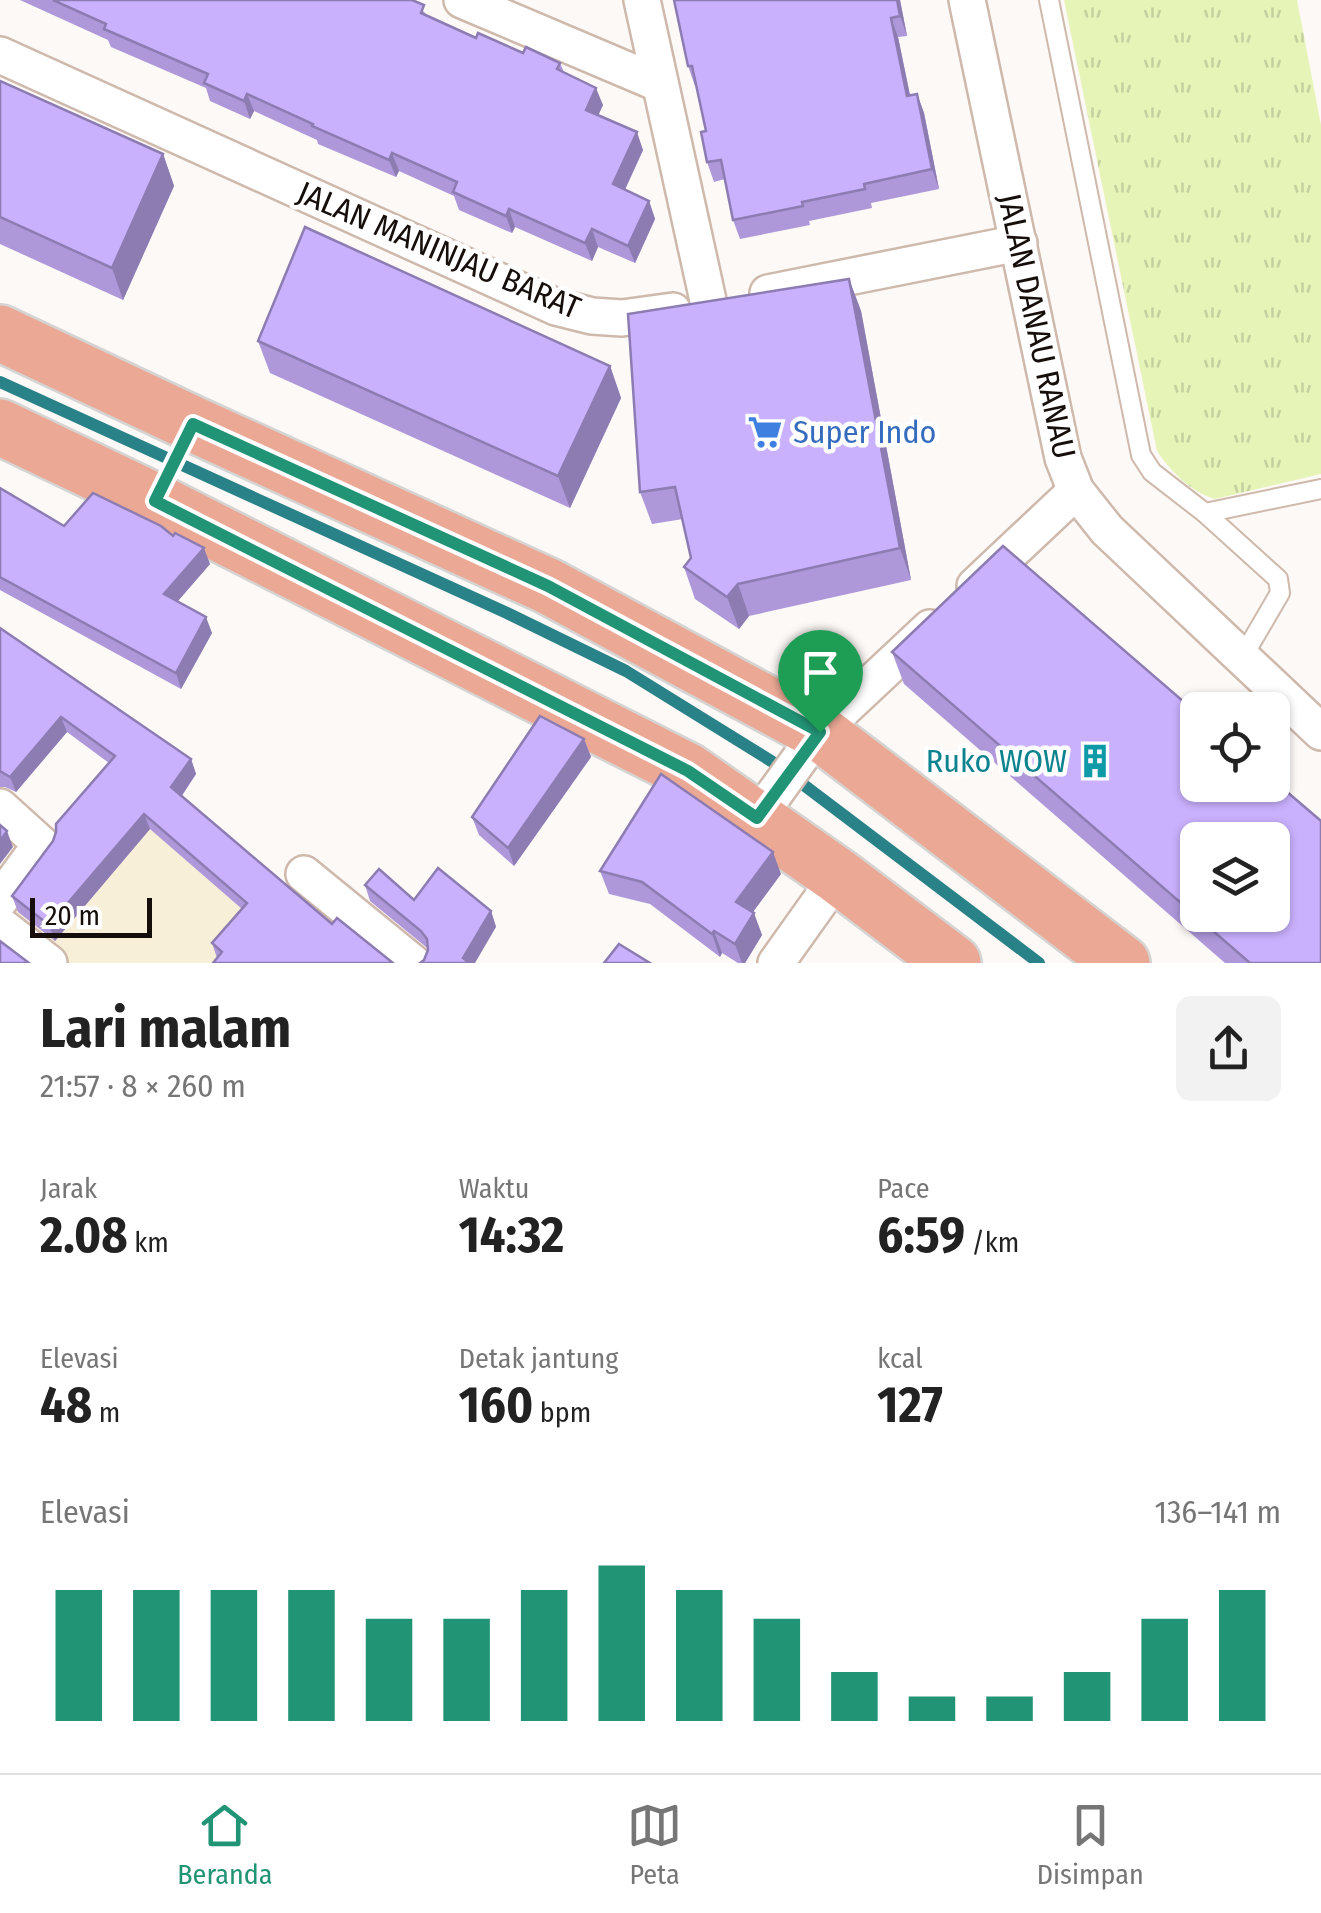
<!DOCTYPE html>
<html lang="id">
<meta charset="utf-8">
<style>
:root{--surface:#fff;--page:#f2f2f2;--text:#222;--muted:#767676;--line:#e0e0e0;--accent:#229476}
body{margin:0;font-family:"Fira Sans Condensed",sans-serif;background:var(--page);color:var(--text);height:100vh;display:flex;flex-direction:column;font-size:38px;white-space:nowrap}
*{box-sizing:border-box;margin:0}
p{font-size:32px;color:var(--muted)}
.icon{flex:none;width:55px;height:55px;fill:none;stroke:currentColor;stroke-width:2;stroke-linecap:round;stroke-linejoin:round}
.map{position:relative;height:963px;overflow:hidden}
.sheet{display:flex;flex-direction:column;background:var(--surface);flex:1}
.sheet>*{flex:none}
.controls{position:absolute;left:1180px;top:692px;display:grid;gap:20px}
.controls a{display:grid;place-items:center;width:110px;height:110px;border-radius:15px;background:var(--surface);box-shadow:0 2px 8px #0004;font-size:50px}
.scale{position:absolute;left:30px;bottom:25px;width:122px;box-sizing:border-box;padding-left:10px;border:5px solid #150e0a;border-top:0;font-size:28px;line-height:35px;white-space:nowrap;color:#150e0a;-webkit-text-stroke:8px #fff;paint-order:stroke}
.pin{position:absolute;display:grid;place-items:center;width:85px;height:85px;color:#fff;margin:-102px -42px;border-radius:50% 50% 50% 0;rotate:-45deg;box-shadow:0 0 10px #0007}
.pin .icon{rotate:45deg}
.round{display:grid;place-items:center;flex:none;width:105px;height:105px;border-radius:15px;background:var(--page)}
.headline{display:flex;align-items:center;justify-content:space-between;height:170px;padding:0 40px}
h1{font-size:55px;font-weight:700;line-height:75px}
.stats{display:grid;grid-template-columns:repeat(3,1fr);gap:15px;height:170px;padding:10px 40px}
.stats div{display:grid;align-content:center}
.stats b{font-size:50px;font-weight:700}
.stats small{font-size:28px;font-weight:400}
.stats p{font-size:28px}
.chart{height:280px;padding:20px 40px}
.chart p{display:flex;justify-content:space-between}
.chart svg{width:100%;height:180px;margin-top:10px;stroke:var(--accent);stroke-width:6}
.tabs{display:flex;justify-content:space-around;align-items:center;height:140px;border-top:2px solid var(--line);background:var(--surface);font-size:28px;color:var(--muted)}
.tabs a{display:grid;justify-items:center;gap:5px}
.tabs .on{color:var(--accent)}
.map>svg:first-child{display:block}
.education{fill:#f8efd9}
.grass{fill:url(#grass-tufts)}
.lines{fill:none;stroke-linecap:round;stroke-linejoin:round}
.stream{stroke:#288288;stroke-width:12}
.lane-casing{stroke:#ceb9ac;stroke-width:22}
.street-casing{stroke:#ceb9ac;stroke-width:40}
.primary-casing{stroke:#d5d4d3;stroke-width:60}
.lane{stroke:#fff;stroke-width:18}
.street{stroke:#fff;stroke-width:35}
.primary{stroke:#eba995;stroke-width:55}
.wall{fill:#ae98da}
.shaded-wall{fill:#8d7cb2}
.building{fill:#cab1fe;stroke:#8d7cb2;stroke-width:2.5;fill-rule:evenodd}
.route-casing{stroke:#fff;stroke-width:20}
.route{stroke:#229476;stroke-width:12}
.labels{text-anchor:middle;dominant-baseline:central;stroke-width:9;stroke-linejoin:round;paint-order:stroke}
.street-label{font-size:32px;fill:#150e0a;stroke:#fff}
.shop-label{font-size:32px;fill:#366cbe;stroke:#fff;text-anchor:start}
.culture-label{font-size:32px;fill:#0d838f;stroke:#fff;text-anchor:end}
</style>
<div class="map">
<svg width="1321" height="963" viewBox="0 0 1321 963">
<defs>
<pattern id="grass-tufts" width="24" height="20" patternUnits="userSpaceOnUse" patternTransform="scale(2.5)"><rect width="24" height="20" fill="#e6f4b8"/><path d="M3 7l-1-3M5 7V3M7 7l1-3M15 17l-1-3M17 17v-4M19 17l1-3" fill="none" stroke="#c4d09d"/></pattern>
</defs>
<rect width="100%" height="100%" fill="#fdf9f6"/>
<polygon class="education" points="104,769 329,921 303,963 58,963 0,908"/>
<path class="grass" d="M1064 0H1297L1321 125V474L1215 499C1191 492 1171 472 1157 451Z"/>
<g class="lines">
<polyline class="stream" points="0,382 507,613 626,671 776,764 1039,963"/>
<g class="lane-casing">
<g id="lane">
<polyline points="1049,0 1141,455 1152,472 1205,513 1321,489"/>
<polyline points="1205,513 1278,579 1280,593 1242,658"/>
</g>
</g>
<g class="street-casing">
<g id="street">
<polyline points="462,0 660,84"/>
<polyline points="642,0 709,305"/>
<polyline points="967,0 1063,458 1076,491 1107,530 1321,732"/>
<polyline points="0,55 556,307 592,316 622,318 673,311"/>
<polyline points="768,293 1019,243"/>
<polyline points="975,586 1076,491"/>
<polyline points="0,807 41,844 0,900"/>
<polyline points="757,818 819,732 930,628"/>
<polyline points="304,874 413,963"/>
<polyline points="0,925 49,963"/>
<polyline points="776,963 838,876"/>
</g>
</g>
<g class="primary-casing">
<g id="primary">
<polyline points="0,333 193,424 548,586 819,732 1122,963"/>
<polyline points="0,427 155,501 688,771 838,876 953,963"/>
</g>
</g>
<use href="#lane" class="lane"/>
<use href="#street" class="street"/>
<use href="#primary" class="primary"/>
</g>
<g class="wall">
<polygon points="20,0 412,0 428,16 476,38 523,53 560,63 564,72 603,105 598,115 643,150 625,190 649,201 655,219 635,263 598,247 592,261 515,227 512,233 459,210 454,196 399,171 396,177 318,144 317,140 254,111 250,119 210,101 206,88 111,47 108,40"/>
<polygon points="900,0 907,36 898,37 910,95 917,94 924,113 939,189 871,203 872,208 809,221 810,225 740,239 733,220 725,179 714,182 707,162 706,131 697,85 695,86 688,66"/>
<polygon points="0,81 163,154 174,186 123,300 0,244"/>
<polygon points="849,279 861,311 911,580 749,616 739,629 695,599 684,567 691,558 683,519 652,524 640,492"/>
<polygon points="258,341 610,366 621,398 570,508 270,373"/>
<polygon points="0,488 64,526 210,564 178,601 212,633 181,689 0,590"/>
<polygon points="0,628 191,759 196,774 182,796 332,924 393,963 217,958 212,943 242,909 150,829 55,941 18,912 12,896 109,763 67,732 16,792 5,787 0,787"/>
<polygon points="892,652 1321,963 1225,963 904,684"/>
<polygon points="584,739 591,757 514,866 479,835 472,817"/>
<polygon points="600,871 781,874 753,912 762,935 745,963 738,963 722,953 720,957 650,904 609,894"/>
<polygon points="365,885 414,900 491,911 496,927 424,960 428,949 426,947 370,901"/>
</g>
<g class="shaded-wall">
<polygon points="897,0 900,0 907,36 900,16"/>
<polygon points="891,18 898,37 914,115 907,96"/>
<polygon points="596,88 603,105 593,127 586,110"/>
<polygon points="247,94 254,111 250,119 244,101"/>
<polygon points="917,94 924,113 939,189 932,169"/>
<polygon points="637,132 643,150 619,202 613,184"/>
<polygon points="392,153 399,171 396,177 389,160"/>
<polygon points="163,154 174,186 123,300 112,268"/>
<polygon points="649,201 655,219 635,263 628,246"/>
<polygon points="509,209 515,227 512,233 506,216"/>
<polygon points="592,229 598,247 592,261 585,243"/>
<polygon points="849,279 861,311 911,580 900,548"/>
<polygon points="610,366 621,398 570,508 558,476"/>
<polygon points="204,548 210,564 170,610 164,594"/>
<polygon points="738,584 749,616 739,629 727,597"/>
<polygon points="206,617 212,633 181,689 176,673"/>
<polygon points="61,717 67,732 16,792 10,777"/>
<polygon points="584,739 591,757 514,866 508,848"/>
<polygon points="191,759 196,774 177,802 171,787"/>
<polygon points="144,814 150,829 55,941 49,925"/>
<polygon points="7,831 13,847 0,864 0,841"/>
<polygon points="773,852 781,874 744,924 736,902"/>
<polygon points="491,911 496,927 475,963 465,963 463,958"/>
<polygon points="754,913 762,935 745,963 742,963 735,944"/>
<polygon points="714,931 722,953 720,957 712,934"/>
</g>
<g class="building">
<polygon points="53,0 412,0 424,5 421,13 476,38 478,33 523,53 526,47 560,63 557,69 596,88 586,110 637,132 613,184 649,201 628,246 592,229 585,243 509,209 506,216 453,192 457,182 392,153 389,160 312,126 313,124 247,94 244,101 204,83 208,74 104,29 106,24"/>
<polygon points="674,0 897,0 900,16 891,18 907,96 917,94 932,169 864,184 865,189 802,202 803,206 733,220 721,160 707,162 701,132 706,131 692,66 688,66"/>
<polygon points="0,81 163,154 112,268 0,217"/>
<polygon points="305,227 610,366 558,476 258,341"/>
<polygon points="849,279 900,548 738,584 727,597 684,567 691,558 675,487 640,492 628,314"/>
<polygon points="0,488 64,526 93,493 161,526 173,536 175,533 204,548 164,594 206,617 176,673 0,577"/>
<path d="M1003 546 1198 714V785H1272V779L1321 821V963H1250L892 652ZM1198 840H1272V915H1198Z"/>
<polygon points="0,628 191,759 171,787 332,924 337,918 393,963 213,963 222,952 212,943 247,903 144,814 49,925 12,896 53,841 56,832 56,824 115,756 61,717 10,777 0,771"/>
<polygon points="540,716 584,739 508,848 472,817"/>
<polygon points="661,774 773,852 736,902 754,913 735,944 714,931 712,934 642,882 600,871"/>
<polygon points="0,825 7,831 0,841"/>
<polygon points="438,868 491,911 463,958 469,963 420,963 424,960 428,950 427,939 421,931 365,885 379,869 414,900"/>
<polygon points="0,941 29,963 0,963"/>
<polygon points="619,944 650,963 604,963"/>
</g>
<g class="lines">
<g class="route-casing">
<polygon id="route" points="193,424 548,586 820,732 757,818 688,771 155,501"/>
</g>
<use href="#route" class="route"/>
</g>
<defs>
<g id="supermarket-bare" transform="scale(2.7)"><path d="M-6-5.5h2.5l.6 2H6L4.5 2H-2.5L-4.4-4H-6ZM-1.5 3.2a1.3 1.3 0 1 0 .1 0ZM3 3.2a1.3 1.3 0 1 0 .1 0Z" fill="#3f7fe0" stroke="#fff" stroke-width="2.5" paint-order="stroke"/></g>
<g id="building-bare" transform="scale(2.7)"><path d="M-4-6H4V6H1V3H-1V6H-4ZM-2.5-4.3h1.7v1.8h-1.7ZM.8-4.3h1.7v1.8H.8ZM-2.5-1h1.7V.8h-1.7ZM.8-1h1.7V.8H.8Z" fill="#0f9aa8" stroke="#fff" stroke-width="2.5" paint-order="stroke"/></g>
</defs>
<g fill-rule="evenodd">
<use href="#supermarket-bare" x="765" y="432"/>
<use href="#building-bare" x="1095" y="761"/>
</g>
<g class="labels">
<g class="street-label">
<text transform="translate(439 250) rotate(23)">JALAN MANINJAU BARAT</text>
<text transform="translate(1037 326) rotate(78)">JALAN DANAU RANAU</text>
</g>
<g class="shop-label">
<text x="793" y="432">Super Indo</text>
</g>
<g class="culture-label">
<text x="1067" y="761">Ruko WOW</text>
</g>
</g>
</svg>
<div class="controls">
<a><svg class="icon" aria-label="locate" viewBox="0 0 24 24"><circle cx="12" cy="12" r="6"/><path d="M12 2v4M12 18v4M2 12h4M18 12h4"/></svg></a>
<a><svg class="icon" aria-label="layers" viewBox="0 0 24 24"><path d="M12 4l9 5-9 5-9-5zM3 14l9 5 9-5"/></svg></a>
</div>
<div class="scale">20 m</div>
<div class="pin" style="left:820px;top:732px;background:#1e9e55"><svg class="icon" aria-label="arrive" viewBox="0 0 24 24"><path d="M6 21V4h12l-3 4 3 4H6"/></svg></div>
</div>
<section class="sheet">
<div class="headline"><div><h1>Lari malam</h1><p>21:57 · 8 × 260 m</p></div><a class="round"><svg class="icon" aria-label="share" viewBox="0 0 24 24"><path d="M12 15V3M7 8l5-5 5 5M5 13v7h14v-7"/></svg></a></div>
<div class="stats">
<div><p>Jarak</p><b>2.08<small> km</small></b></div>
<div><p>Waktu</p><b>14:32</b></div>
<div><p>Pace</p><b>6:59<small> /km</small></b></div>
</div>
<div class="stats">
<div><p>Elevasi</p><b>48<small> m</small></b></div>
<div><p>Detak jantung</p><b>160<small> bpm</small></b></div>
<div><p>kcal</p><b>127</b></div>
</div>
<div class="chart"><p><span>Elevasi</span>136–141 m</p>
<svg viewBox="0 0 160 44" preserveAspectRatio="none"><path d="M5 44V12M15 44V12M25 44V12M35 44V12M45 44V19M55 44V19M65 44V12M75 44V6M85 44V12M95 44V19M105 44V32M115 44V38M125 44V38M135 44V32M145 44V19M155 44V12"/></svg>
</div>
</section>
<nav class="tabs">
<a class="on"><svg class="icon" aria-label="home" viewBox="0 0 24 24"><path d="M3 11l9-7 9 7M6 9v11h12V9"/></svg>Beranda</a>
<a><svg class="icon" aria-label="map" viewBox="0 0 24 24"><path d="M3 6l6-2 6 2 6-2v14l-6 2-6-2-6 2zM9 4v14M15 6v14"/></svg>Peta</a>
<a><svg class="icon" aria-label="saved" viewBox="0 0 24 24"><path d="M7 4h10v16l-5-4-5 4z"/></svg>Disimpan</a>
</nav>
